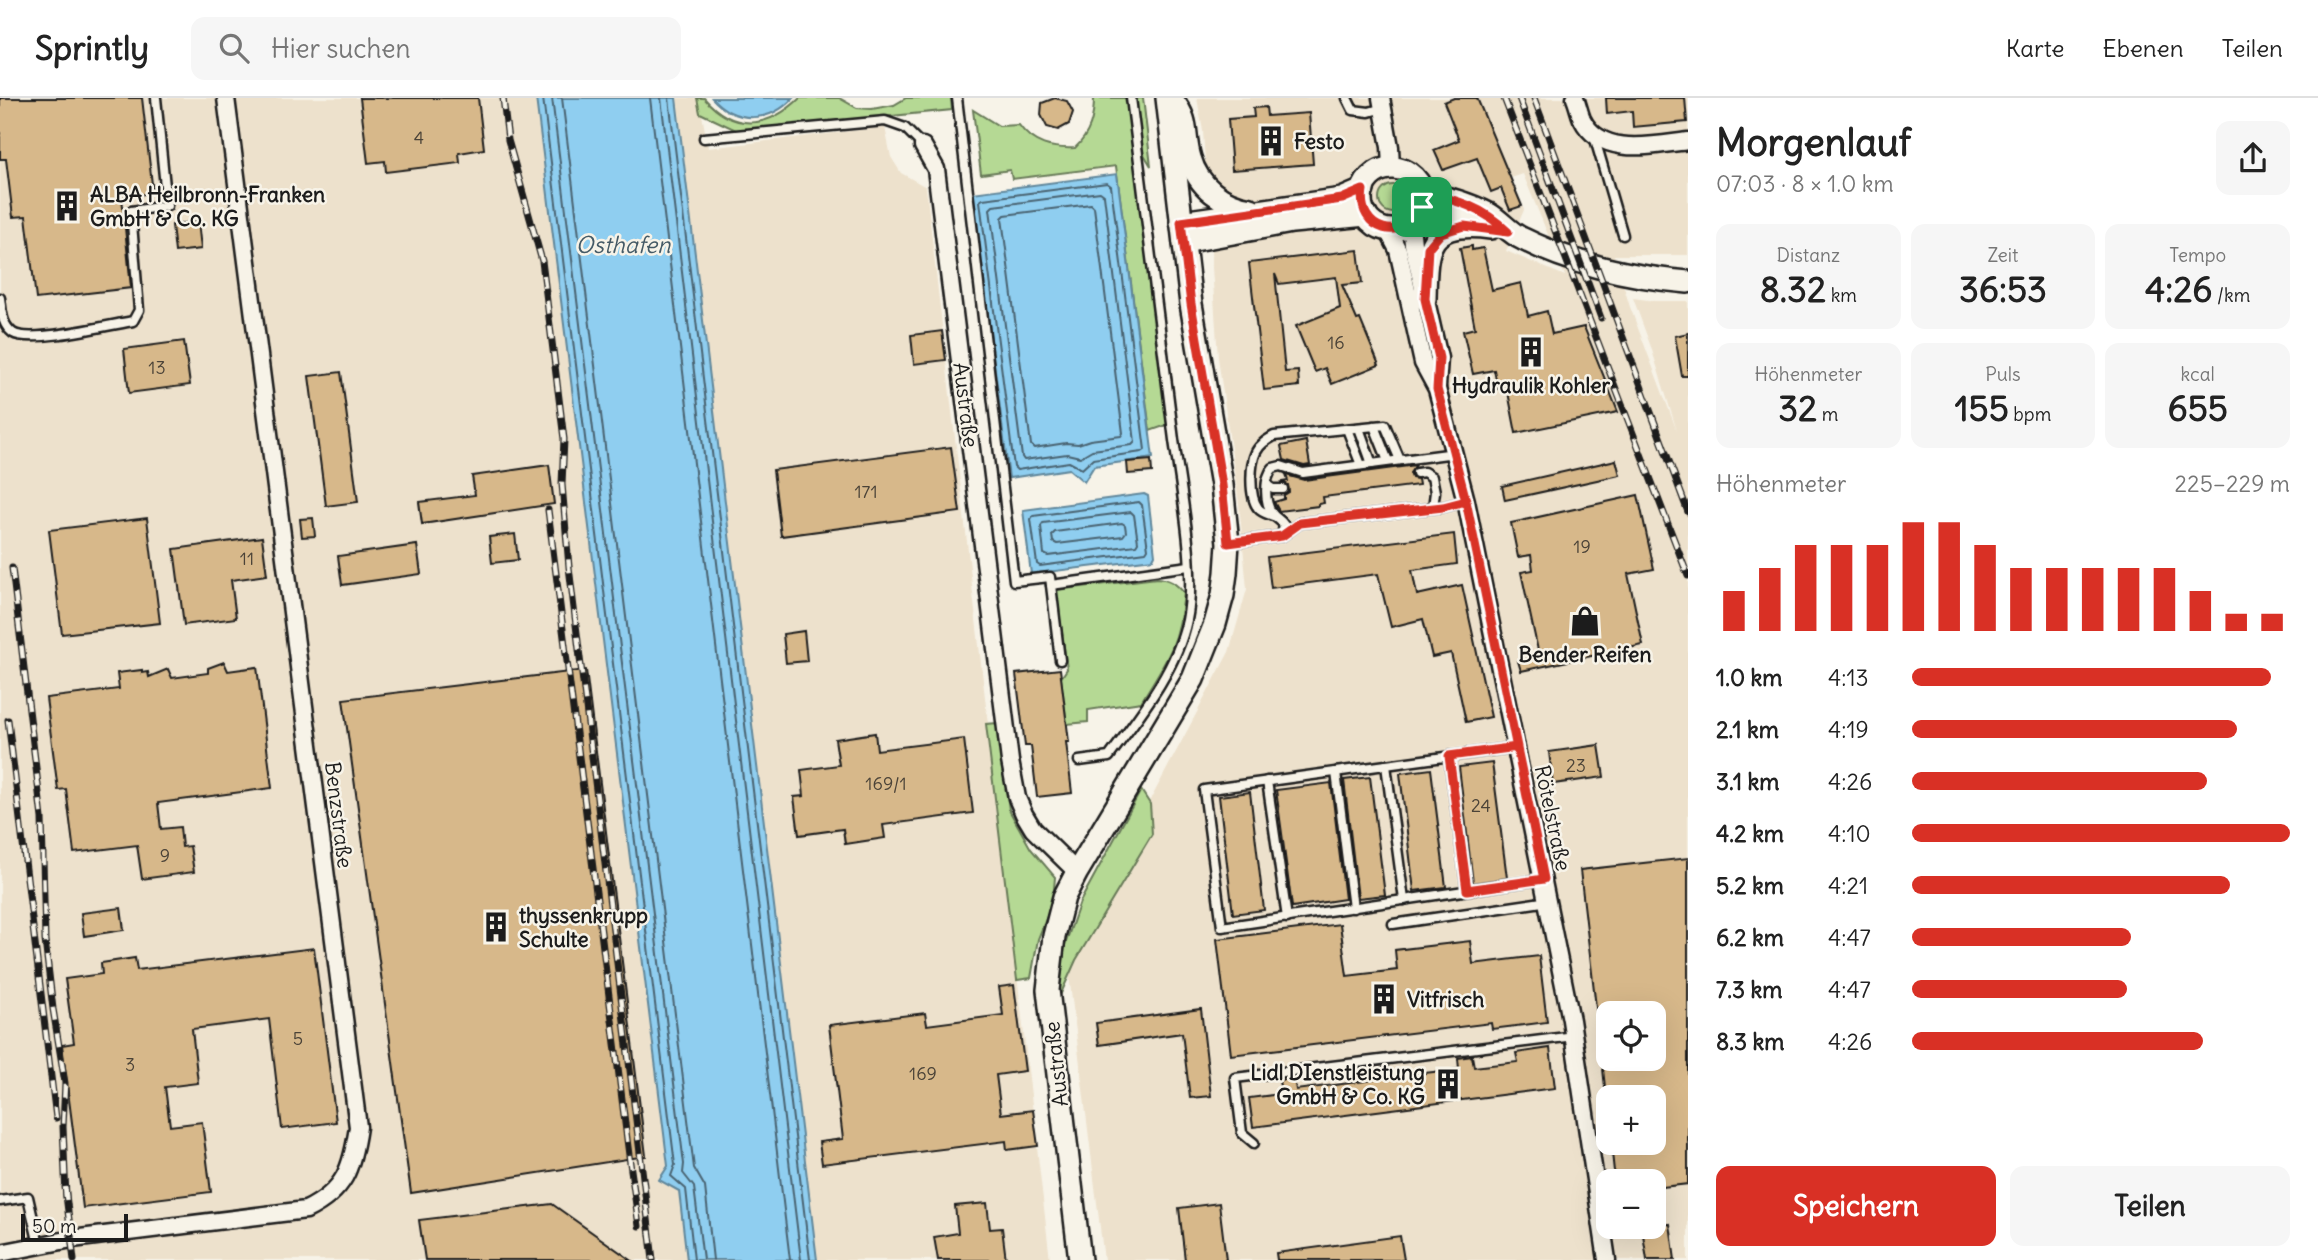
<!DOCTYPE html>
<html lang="de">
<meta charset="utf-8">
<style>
:root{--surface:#fff;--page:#f6f6f6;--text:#222;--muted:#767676;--line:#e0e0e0;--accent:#d93025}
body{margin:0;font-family:Delius,sans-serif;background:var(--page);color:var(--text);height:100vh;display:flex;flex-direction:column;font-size:26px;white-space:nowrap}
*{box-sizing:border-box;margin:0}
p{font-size:23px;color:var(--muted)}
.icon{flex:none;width:38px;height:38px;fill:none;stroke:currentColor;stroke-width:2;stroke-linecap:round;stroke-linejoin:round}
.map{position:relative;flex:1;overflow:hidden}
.side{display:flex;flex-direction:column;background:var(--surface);width:630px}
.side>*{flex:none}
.fabs{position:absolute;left:1596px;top:903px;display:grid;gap:14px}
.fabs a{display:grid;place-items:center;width:70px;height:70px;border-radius:14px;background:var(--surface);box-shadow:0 7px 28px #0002;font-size:35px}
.scale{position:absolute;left:21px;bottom:18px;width:107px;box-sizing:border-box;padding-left:7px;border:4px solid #1c1c1c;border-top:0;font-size:19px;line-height:24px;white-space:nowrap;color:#1c1c1c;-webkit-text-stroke:5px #f7f3e8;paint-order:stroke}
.pin{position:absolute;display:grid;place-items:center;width:60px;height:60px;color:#fff;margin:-30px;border-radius:14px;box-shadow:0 4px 10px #0006}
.round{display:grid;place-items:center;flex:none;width:74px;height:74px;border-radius:14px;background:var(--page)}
.overview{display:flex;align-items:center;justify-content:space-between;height:119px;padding:0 28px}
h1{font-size:38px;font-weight:800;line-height:52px}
.stats{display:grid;grid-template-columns:repeat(3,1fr);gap:10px;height:119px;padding:7px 28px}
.stats div{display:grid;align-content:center;border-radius:14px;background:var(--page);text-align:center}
.stats b{font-size:35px;font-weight:800}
.stats small{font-size:19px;font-weight:400}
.stats p{font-size:19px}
.chart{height:196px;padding:14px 28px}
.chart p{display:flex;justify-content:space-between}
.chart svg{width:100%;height:126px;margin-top:7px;stroke:var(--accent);stroke-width:6}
.button{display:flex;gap:14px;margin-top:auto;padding:14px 28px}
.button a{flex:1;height:80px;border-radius:14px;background:var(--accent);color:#fff;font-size:28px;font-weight:800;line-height:80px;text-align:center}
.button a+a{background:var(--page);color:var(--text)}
ul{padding:0 28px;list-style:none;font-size:23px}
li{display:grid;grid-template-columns:112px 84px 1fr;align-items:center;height:52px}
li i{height:18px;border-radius:9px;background:var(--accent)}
header{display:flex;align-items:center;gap:42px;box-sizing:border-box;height:98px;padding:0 35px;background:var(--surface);border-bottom:2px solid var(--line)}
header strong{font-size:33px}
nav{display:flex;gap:38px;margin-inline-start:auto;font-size:24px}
.search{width:490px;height:63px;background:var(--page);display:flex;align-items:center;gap:18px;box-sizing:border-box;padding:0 24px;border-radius:14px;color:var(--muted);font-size:26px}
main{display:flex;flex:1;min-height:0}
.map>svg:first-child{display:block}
.built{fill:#ede1cc;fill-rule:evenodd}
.green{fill:#b5d994;stroke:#687a58;stroke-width:2}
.water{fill:#8fcef0;stroke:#61879b;stroke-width:2}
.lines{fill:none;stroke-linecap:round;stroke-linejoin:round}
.shore{stroke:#4a6371;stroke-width:2}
.building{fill:#d7b88a;stroke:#1c1c1c;stroke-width:2}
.lane-casing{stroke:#1c1c1c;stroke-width:13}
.street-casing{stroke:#1c1c1c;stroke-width:21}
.secondary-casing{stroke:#1c1c1c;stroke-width:26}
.lane{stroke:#f7f3e8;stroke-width:8}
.street{stroke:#f7f3e8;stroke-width:16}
.secondary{stroke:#f7f3e8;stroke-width:21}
.rail-casing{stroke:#1c1c1c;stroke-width:7}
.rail{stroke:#f7f3e8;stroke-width:4.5;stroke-dasharray:13;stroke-linecap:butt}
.route-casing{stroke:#fff;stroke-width:14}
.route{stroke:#d93025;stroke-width:9}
.labels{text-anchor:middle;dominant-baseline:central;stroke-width:5;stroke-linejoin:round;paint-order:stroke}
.number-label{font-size:18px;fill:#4b4338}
.poi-label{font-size:21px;font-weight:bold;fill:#1c1c1c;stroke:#f7f3e8;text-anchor:start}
.street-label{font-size:21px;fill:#1c1c1c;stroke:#f7f3e8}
.water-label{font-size:23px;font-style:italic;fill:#445a66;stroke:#f7f3e8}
</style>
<header>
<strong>Sprintly</strong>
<div class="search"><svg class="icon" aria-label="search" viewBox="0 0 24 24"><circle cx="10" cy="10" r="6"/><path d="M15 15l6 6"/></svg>Hier suchen</div>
<nav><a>Karte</a><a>Ebenen</a><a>Teilen</a></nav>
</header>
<main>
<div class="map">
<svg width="1688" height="1162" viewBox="0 0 1688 1162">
<rect width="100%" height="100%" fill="#f7f3e8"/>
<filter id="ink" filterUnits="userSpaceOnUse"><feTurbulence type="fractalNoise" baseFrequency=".0143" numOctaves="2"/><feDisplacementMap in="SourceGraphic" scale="14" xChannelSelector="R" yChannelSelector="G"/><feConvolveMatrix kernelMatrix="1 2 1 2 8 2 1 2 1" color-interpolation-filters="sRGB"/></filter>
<g filter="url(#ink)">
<g class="built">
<polygon points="0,0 536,0 668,1068 659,1081 679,1092 687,1162 0,1162"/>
<polygon points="676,0 699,0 708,50 885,29 891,59 901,75 926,89 1050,1162 817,1162"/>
<path d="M1197 0H1688V157H1614L1630 209 1677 333 1651 249 1633 200 1655 203H1688V1162H1104L1069 877 1077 840 1229 554 1247 491 1239 406 1218 260 1203 33ZM1523 76 1565 178 1506 153 1524 112 1511 80ZM1608 915H1654V961H1608ZM1608 999H1654V1045H1608ZM1608 1083H1654V1129H1608Z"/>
</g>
<g class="green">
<path d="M697 0H704C734 35 769 30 800 0H839L857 10 872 11 894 7 906 0H951L952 12 738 33 700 15Z"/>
<path d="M1094 0H1127L1168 318 1167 327 1150 333 1116 68 1012 81 1010 72 981 76 973 12 999 28 1019 27C1033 47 1052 51 1075 50 1090 36 1094 20 1094 0Z"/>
<polygon points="1135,0 1143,0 1151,68 1142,53"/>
<circle cx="1393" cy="101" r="14"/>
<path d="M1157 480C1169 481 1176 485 1184 495 1179 546 1168 561 1141 604L1088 612V624L1067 626 1061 580 1067 571 1056 492Z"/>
<polygon points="998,625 1009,712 1031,751 1055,779 1053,803 1038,841 1031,880 1017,882 986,626"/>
<polygon points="1141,692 1150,706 1152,736 1076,862 1058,902 1065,847 1080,804"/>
</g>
<g class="water">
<polygon points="536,0 676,0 817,1162 687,1162 679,1093 659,1082 668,1068"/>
<path d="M712 0H793C770 25 735 26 712 0Z"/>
<polygon points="1117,76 1153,360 1094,368 1084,384 1069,371 1009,380 972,95"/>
<polygon points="1144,396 1148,398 1155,457 1153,461 1031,476 1023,412"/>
</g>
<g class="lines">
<g class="shore">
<polyline points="543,0 675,1067 671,1078 686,1091 694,1162"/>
<polyline points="552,0 684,1066 683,1075 694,1089 703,1162"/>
<polyline points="562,0 694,1070 705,1089 713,1162"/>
<polyline points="650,0 790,1162"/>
<polyline points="661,0 801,1162"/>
<polyline points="669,0 810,1162"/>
<polygon points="1107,85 1111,88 1145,352 1142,354 1093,361 1082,371 1069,364 1017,372 1014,369 980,103 983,101"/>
<polygon points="1100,94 1104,97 1135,344 1132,347 1092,352 1080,359 1067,356 1024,362 1022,359 990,111 993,108"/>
<polygon points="1091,106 1094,109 1123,335 1121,338 1090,342 1078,346 1066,345 1034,350 1031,347 1002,120 1005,117"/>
<polygon points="1139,404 1142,407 1148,451 1146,454 1040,468 1037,466 1031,421 1033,418"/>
<polygon points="1131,414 1134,417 1138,444 1136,447 1048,458 1044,456 1041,428 1043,425"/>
<polygon points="1122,425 1125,427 1126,434 1123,438 1057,446 1053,444 1052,437 1055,434"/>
</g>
</g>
<g class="building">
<polygon points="0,0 142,0 153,95 122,99 131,190 36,201 26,118 13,119 6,61 0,61"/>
<polygon points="360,0 478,0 484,51 459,55 460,65 386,74 385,63 368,65"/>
<polygon points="1055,0 1067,3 1073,14 1069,26 1058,32 1047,29 1041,17 1042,5"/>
<polygon points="1454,0 1477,0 1522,108 1510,112 1501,90 1491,94 1477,60 1443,72 1434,52 1459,42 1444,4"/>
<polygon points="1606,0 1685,0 1687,24 1633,29 1632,13 1607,16"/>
<polygon points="1266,9 1267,18 1309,15 1313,66 1232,72 1228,21 1254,19 1253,10"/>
<polygon points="198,123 201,151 175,154 172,127"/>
<polygon points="1472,148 1472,152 1483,150 1492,192 1521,185 1528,218 1547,213 1552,236 1584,229 1618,314 1516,335 1507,289 1498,291 1494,272 1473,276 1463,233 1475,230 1460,150"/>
<polygon points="1358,152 1362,185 1342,187 1357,222 1360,221 1379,267 1332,286 1325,270 1315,274 1296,228 1340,210 1336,179 1279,186 1275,176 1285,274 1298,273 1299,288 1264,292 1249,165"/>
<polygon points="942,233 946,262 914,266 911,237"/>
<polygon points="1688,235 1688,278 1682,278 1675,238"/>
<polygon points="184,243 190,287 129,295 124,251"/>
<polygon points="341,274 358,404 326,408 309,278"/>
<polygon points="1306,343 1310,367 1304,368 1284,362 1281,348"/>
<polygon points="951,349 960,414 781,438 773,372"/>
<polygon points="1151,362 1152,374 1128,376 1127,364"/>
<polygon points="1616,362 1620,377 1505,402 1502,388"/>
<polygon points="549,367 554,406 422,426 419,404 475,397 472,378"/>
<polygon points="1416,367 1410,375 1412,380 1418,381 1419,387 1323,399 1324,405 1318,406 1318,408 1279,413 1274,404 1284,401 1284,397 1289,394 1288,387 1282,384 1288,383 1286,377 1304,382"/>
<polygon points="1638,397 1654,471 1628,476 1643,547 1521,573 1518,563 1539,557 1521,474 1533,472 1531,457 1518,459 1511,425"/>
<polygon points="147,420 160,525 62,536 49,432"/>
<polygon points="313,420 315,438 302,439 300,421"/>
<polygon points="515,436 518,462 492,465 489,439"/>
<polygon points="1454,436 1457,466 1412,472 1417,497 1462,487 1491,619 1466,624 1451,555 1432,559 1423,521 1391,529 1378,476 1271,490 1267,459"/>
<polygon points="262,439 267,477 231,482 236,520 184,527 174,451"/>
<polygon points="417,447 421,476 342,487 338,458"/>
<polygon points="804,533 807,563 786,565 783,536"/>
<polygon points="224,564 228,573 257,569 272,690 158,705 161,731 180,729 182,749 190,748 194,774 142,781 137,747 74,755 66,691 58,692 46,600 119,591 117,575 142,572 142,575 148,574 149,579 168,571 172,580 208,575 208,570"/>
<polygon points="1060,571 1069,644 1066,644 1072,695 1037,699 1031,648 1025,648 1016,576"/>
<polygon points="586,572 646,1058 411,1095 343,601"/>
<polygon points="875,635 877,652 964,641 973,715 883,727 885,740 845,746 843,731 799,737 794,699 804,698 801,672 839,667 835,641"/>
<polygon points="1599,647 1604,679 1553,686 1549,654"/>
<polygon points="1492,665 1507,780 1473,785 1459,669"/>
<polygon points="1431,671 1446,789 1414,793 1400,675"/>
<polygon points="1370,679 1385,797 1358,800 1344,682"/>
<polygon points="1331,685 1345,801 1292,809 1276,692"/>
<polygon points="1250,694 1264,812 1233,816 1219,698"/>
<polygon points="1688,760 1688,1086 1654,1090 1654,1083 1615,1083 1611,1045 1654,1045 1654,999 1606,999 1602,961 1654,961 1654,915 1608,915 1608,952 1601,952 1580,772"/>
<polygon points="121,810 124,832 84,838 81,815"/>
<polygon points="1340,826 1347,878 1397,872 1395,852 1470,843 1473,866 1539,858 1547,924 1492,931 1491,925 1231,957 1217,841"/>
<polygon points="314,850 336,1024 282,1031 269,921 192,931 198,985 165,989 170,1028 202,1024 211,1094 83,1110 62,947 74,945 65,881 102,876 101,865 135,860 137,872"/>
<polygon points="1014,887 1025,973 996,977 1001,1016 1033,1012 1038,1048 1007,1052 1006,1043 822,1066 819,1044 843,1041 829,927 925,915 927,927 1003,917 999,889"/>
<polygon points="1201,911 1211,998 1190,1000 1182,935 1099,947 1096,925"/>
<polygon points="1550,950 1555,990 1253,1029 1249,1000 1281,996 1279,982 1294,980 1296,992 1374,982 1373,971 1388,969 1390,979 1459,971 1458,960 1472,958 1474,969 1518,964 1516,955"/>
<polygon points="987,1105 990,1131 1002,1130 1006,1162 938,1162 934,1139 958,1135 955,1108"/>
<polygon points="1219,1105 1226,1162 1185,1162 1179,1110"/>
<polygon points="552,1106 631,1162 425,1162 419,1122"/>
<polygon points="1670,1126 1675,1162 1647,1162 1642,1130"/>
<polygon points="1400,1138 1404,1162 1277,1162 1276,1155"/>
</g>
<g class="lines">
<g class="lane-casing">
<g id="lane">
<polyline points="957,0 1014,483 1050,479 1060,562"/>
<polyline points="1347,0 1353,12 1369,14 1383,10"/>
<polyline points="1594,38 1623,137"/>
<polyline points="704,40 885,23 905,30 923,48"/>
<path d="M0 200C2 213 1 226 13 235 30 246 110 227 133 223L139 212 131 113 167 108 156 0"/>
<polyline points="1374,328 1388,363"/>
<polyline points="1359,330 1372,366"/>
<polyline points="1347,331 1361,367"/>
<polyline points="1417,375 1424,374 1432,379 1435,394 1433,409"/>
<polyline points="1267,387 1273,391 1283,391"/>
<path d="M1273 418C1268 416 1262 415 1258 410 1249 399 1250 366 1256 354 1260 346 1267 342 1274 338L1385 327 1400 362"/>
<path d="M1282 438 1284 427C1280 421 1275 420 1272 415 1264 404 1264 380 1273 370L1281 368 1303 375 1455 355"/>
<polyline points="1228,445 1282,438 1300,425 1443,409 1466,403"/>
<polyline points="1051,487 1189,468"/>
<polyline points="1517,649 1204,692 1222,829 1544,781"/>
<polyline points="1449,658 1467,792"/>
<path d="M1079 663 1109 659C1139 618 1176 573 1187 522 1197 474 1181 392 1174 342 1160 228 1145 114 1131 0"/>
<polyline points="1386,667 1404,802"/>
<polyline points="1336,674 1353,810"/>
<polyline points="1267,683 1287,820"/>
<polyline points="1393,826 1549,803"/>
<polyline points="1254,1045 1242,1035 1235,980 1574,938"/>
<polyline points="0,1103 28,1099 39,1147"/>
</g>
</g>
<g class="street-casing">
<g id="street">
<polyline points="1381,0 1390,49 1391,70"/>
<path d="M1575 0C1578 7 1579 14 1582 21 1601 60 1654 47 1688 43"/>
<polyline points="923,48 936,71 1010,663 1017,700 1024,716 1033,731 1077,774"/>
<polyline points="1411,126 1413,146 1439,260 1437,289"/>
<polyline points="1387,131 1398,152 1423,265 1437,291 1466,403 1571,922 1607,1162"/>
<path d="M0 1155 72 1141 306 1112C345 1093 352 1070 358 1029L226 0"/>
</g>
</g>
<g class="secondary-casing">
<g id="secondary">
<path d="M1173 3C1190 24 1183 36 1190 60 1198 89 1223 107 1251 111"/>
<circle cx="1392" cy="101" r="31"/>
<path d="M1423 95C1446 99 1468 105 1489 116 1501 123 1509 135 1523 141 1573 166 1632 179 1688 184"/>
<polyline points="1419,116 1447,115 1473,122"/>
<polyline points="1181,124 1342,101 1363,92"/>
<polyline points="1184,144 1292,124 1366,117"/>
<path d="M1425 201C1426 149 1426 121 1491 130"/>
<polyline points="1080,1162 1048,892 1054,838 1064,799 1077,774 1193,581 1215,526 1223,497 1226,475 1228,445 1222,387 1191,206 1167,0"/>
</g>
</g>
<use href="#lane" class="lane"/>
<use href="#street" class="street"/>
<use href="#secondary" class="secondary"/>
<g class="rail-casing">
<g id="rail">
<polyline points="503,0 508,42 542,163 564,341 562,386 569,469 653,1162"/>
<polyline points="1504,0 1688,478"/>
<polyline points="1519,0 1601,220"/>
<polyline points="1534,0 1688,414"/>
<polyline points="548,412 630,1065 639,1128"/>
<polyline points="12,470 42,720 45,842 53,911 65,985 63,1029 66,1099"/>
<polyline points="8,622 56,1020"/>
<polyline points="65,1089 74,1162"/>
</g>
</g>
<use href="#rail" class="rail"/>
</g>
</g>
<g class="lines" filter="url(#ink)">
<g class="route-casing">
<path id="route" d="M1422 109C1405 147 1356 133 1363 92L1342 101 1181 124 1191 206 1222 387 1228 445 1282 438 1300 425 1443 409 1466 403C1492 529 1518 655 1544 781L1467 792 1449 658 1517 649 1466 403 1437 291 1439 260 1425 201 1428 150 1441 135 1464 128 1508 134C1482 109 1458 102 1423 95L1422 109"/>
</g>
<use href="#route" class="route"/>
</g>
<defs>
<g id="building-bare" transform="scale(2.415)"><path d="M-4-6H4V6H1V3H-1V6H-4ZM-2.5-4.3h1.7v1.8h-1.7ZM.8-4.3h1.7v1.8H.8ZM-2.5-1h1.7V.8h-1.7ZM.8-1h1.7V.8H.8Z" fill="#1c1c1c" stroke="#f7f3e8" stroke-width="2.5" paint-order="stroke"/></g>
<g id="shop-bare" transform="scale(2.415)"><path d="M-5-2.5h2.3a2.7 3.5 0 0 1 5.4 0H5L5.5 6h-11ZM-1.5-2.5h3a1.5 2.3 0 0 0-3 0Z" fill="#1c1c1c" stroke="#f7f3e8" stroke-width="2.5" paint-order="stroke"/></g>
</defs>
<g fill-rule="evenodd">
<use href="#building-bare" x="1271" y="43"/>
<use href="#building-bare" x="67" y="108"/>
<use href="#building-bare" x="1531" y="254"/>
<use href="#shop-bare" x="1585" y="523"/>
<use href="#building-bare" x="496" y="829"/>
<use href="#building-bare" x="1384" y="901"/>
<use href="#building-bare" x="1448" y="986"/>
</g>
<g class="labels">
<g class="number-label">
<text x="419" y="39">4</text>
<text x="1336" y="244">16</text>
<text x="157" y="269">13</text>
<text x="866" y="393">171</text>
<text x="1582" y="448">19</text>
<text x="247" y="460">11</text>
<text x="1576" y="667">23</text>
<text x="886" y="685">169/1</text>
<text x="1481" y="707">24</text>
<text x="165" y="757">9</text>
<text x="298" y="940">5</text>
<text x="130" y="966">3</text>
<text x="923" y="975">169</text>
</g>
<g class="poi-label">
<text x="1294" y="43">Festo</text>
<text x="90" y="96">ALBA Heilbronn-Franken<tspan x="90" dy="24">GmbH &amp; Co. KG</tspan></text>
<text x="1531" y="287" text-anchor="middle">Hydraulik Kohler</text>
<text x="1585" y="556" text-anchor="middle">Bender Reifen</text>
<text x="519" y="817">thyssenkrupp<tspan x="519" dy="24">Schulte</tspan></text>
<text x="1407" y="901">Vitfrisch</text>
<text x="1425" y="974" text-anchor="end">Lidl DIenstleistung<tspan x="1425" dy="24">GmbH &amp; Co. KG</tspan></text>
</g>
<g class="street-label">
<text transform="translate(966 307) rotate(83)">Austraße</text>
<text transform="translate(339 717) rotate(83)">Benzstraße</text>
<text transform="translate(1553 720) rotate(78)">Rötelstraße</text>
<text transform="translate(1056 966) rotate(-96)">Austraße</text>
</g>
<g class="water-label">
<text x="623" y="146">Osthafen</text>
</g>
</g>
</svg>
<div class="fabs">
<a><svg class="icon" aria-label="locate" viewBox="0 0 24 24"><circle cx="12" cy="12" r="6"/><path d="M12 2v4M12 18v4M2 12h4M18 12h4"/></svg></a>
<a>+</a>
<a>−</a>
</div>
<div class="scale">50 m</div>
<div class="pin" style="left:1422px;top:109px;background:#1e9e55"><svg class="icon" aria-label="arrive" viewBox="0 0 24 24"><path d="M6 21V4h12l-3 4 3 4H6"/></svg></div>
</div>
<section class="side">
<div class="overview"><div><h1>Morgenlauf</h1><p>07:03 · 8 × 1.0 km</p></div><a class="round"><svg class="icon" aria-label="share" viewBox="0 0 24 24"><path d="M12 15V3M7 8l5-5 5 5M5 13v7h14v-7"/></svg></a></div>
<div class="stats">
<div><p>Distanz</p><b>8.32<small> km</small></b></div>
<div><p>Zeit</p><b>36:53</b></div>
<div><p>Tempo</p><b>4:26<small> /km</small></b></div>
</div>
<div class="stats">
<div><p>Höhenmeter</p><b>32<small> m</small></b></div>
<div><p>Puls</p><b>155<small> bpm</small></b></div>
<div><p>kcal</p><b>655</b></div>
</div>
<div class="chart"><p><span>Höhenmeter</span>225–229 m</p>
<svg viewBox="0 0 160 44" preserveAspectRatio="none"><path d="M5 44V30M15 44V22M25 44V14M35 44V14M45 44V14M55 44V6M65 44V6M75 44V14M85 44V22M95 44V22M105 44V22M115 44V22M125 44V22M135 44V30M145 44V38M155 44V38"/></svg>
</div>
<ul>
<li><b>1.0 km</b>4:13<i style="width:95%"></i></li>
<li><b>2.1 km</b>4:19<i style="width:86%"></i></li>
<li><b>3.1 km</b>4:26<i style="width:78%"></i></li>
<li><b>4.2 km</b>4:10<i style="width:100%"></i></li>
<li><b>5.2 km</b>4:21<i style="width:84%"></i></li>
<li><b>6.2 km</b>4:47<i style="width:58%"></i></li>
<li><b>7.3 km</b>4:47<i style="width:57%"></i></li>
<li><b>8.3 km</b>4:26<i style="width:77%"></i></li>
</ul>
<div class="button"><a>Speichern</a><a>Teilen</a></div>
</section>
</main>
